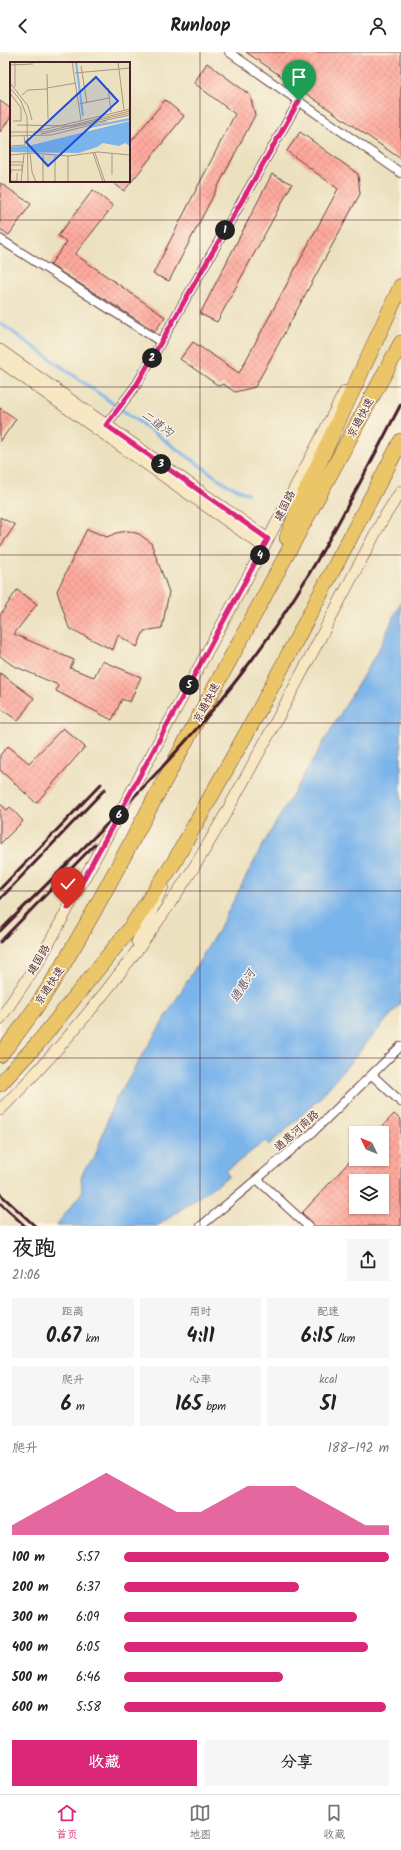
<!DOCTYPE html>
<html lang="zh">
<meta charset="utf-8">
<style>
:root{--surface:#fff;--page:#f6f6f6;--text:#222;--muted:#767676;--line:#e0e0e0;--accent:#db2777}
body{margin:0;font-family:Kalam,"LXGW WenKai TC",sans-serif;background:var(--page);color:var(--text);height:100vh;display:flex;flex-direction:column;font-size:15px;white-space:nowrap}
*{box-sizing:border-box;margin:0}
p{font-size:13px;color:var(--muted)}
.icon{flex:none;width:22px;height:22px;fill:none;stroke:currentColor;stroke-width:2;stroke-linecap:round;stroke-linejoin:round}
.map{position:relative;height:1174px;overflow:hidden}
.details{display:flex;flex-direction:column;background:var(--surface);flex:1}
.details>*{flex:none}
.needle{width:26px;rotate:313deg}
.fabs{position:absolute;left:349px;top:1074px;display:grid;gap:8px}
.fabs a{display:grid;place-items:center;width:40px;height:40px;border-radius:0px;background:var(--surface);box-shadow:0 1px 3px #0004;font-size:20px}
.pin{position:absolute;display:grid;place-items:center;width:34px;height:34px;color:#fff;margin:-41px -17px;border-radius:50% 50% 50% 0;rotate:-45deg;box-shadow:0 0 4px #0007}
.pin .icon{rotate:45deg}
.km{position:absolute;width:20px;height:20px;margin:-10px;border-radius:50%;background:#222;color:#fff;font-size:11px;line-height:20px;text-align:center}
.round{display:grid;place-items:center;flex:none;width:42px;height:42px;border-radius:0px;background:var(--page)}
.headline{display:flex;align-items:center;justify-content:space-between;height:68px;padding:0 12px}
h1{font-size:22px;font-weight:600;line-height:30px}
.stats{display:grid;grid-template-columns:repeat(3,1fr);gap:6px;height:68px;padding:4px 12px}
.stats div{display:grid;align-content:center;border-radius:0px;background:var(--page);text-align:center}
.stats b{font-size:20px;font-weight:600}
.stats small{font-size:11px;font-weight:400}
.stats p{font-size:11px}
.chart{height:112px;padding:8px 12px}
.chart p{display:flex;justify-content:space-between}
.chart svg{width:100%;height:72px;margin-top:4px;fill:var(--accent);opacity:.7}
.button{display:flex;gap:8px;margin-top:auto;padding:8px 12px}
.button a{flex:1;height:46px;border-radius:0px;background:var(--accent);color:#fff;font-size:16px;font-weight:600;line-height:46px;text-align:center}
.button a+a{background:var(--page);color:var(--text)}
ul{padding:0 12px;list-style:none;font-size:13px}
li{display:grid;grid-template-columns:64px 48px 1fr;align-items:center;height:30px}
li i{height:10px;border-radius:5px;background:var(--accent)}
header{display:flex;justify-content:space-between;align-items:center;height:52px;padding:0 12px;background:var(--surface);font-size:18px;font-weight:600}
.tab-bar{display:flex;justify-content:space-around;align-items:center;height:56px;border-top:1px solid var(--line);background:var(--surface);font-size:11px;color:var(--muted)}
.tab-bar a{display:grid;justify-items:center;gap:2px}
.tab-bar .active{color:var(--accent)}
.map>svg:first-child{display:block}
.water{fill:#79b4eb;stroke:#626a8b}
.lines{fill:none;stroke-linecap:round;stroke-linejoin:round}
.stream{stroke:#79b4eb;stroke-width:3}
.building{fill:url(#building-cross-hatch);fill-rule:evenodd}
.street-casing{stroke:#623c41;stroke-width:10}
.secondary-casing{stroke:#623c41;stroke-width:12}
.highway-casing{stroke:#623c41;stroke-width:16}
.street{stroke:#fff;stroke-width:8}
.secondary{stroke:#f7e8c3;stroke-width:11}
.highway{stroke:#ebc669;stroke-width:15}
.rail{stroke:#4a1f2b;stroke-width:3}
.route-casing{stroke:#fff;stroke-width:8}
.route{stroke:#db2777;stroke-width:5}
.grid{fill:none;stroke:#4a1f2b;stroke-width:1;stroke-opacity:0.55}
.labels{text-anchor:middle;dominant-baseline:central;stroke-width:3;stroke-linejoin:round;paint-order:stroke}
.street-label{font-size:11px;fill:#4a1f2b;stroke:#fcf5e5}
.water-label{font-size:12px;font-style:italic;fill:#5a536e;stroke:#fcf5e5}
.inset-river{fill:none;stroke:#79b4eb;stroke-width:2}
.inset-road{fill:none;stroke:#ab9384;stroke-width:1}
.view{fill:#1d4ed8;fill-opacity:0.15;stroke:#1d4ed8;stroke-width:2}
.inset-edge{fill:none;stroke:#4a1f2b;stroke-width:2}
</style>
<header><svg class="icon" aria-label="back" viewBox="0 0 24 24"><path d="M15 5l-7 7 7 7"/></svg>Runloop<svg class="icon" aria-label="person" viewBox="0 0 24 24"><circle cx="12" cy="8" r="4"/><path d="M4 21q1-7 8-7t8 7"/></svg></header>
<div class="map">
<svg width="401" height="1174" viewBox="0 0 401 1174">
<defs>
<pattern id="building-cross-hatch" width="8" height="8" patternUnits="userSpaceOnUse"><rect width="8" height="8" fill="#feaa9d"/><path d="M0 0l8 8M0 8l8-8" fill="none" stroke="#db9287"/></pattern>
</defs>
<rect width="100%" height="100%" fill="#fcf5e5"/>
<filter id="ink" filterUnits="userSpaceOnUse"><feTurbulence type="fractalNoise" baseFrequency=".025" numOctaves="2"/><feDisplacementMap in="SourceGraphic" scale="8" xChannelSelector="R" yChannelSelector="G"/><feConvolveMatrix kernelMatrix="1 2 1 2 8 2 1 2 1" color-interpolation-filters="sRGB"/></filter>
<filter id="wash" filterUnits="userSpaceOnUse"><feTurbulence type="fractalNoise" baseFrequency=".012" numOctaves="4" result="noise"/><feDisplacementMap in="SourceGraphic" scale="16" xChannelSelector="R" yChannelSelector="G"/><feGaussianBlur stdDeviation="0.9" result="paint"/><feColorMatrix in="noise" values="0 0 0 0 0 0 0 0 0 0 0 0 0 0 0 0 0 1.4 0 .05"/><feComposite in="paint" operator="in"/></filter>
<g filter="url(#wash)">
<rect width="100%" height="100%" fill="#ece1bf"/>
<polygon class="water" points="401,549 401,951 318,1048 269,1093 265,1089 226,1119 229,1124 157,1174 56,1174 82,1140 81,1126 85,1116 94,1107 113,1052 220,875 262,794 380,595"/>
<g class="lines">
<polyline class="stream" points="0,271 226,432 248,442"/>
</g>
<g id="blocks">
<g class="building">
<polygon points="246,0 401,0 401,107"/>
<polygon points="207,11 250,43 255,63 169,229 153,222 235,62 194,31"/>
<polygon points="165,48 184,64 124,139 111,129 129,129 129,92"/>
<polygon points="0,49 11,57 11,65 0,80"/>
<polygon points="300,80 358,122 360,142 255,335 235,340 223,332 219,334 180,307 193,290 239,321 338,137 287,99"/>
<polygon points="272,122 292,132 217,270 200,262"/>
<polygon points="0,131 31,152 9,183 0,177"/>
<polygon points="93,138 113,154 75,202 165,265 155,279 50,213 67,190 58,184"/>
<polygon points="0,356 16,367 0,390"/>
<polygon points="0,465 15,473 0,495"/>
<polygon points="87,477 107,485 116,481 128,479 139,482 151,491 169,540 162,576 144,579 137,595 118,583 113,598 69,576 57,539"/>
<polygon points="17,538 37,552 14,582 74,608 70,616 94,625 102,609 141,625 130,650 122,647 112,668 56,639 58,633 12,613 0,604 0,563"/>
<polygon points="0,621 34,646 18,669 0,656"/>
<polygon points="63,676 85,695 36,751 0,718 0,703 8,694 29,711"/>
<polygon points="0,752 7,758 10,755 23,769 0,792"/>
<path d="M394 1062 401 1068V1174H313L312 1170 302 1161 352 1107H382V1081H376ZM356 1129H382V1155H356Z"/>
</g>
</g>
</g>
<g filter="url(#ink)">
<use href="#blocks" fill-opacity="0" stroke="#623c41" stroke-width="1"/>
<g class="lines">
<g class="street-casing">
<g id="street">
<polyline points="229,0 401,121"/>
<polyline points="0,187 161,290"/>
<polyline points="106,373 137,332 299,49"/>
<polyline points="372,1023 401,1050"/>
<polyline points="258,1128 308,1174"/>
<polyline points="201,1174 313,1080 401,994"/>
</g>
</g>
<g class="secondary-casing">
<g id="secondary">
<polyline points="0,298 268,487"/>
<polyline points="0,309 264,495"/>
<polyline points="137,890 163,835"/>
<polyline points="0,967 40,908 264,495 345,339"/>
<path d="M0 1058C71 987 135 907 189 823 215 783 237 741 260 699 302 622 342 544 383 467L401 439"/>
</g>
</g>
<g class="highway-casing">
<g id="highway">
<polyline points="287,486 300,452 401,234"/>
<path d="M0 1003C37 959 66 909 94 859L401 291"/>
<polyline points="0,1032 38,991 129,878 173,812 255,666 401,389"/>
</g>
</g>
<use href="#street" class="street"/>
<use href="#secondary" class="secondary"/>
<use href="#highway" class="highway"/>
<g class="rail">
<polyline points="0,837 101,732"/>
<polyline points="0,847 105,737"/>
<path d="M0 879C86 792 178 708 251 609 311 529 355 440 401 352"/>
<polyline points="0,890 95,792"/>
<polyline points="0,1142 35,1174"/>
<polyline points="0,1151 25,1174"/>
</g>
</g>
</g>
<g class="lines" filter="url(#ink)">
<g class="route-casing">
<polyline id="route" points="68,856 268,487 106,373 137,332 299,49"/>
</g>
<use href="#route" class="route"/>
</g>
<path class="grid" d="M200 0V1174M0 168H401M0 335H401M0 503H401M0 671H401M0 839H401M0 1006H401"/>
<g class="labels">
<g class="street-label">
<text transform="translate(361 366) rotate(-62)">京通快速</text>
<text transform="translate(285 454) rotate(-63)">建国路</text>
<text transform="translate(207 651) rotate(-62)">京通快速</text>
<text transform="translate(39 908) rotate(-59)">建国路</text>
<text transform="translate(50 934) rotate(-57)">京通快速</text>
<text transform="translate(297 1079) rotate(-42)">通惠河南路</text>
</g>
<g class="water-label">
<text transform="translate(157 372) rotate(36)">二道沟</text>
<text transform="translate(243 934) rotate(-58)">通惠河</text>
</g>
</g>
<g transform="translate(10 10)">
<rect width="120" height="120" fill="#ece1bf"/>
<path d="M120 59V84L115 81 109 84 93 81 87 85 69 91 0 90V85L22 83Z" fill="#79b4eb"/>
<path class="inset-river" d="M66 0 73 54M80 65 120 57"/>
<path class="inset-road" d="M62 0 71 58M108 0 114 48M0 3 23 2M71 4 77 41M65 11 120 6M37 12 38 57M0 21 18 44 22 58M5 25V0M0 26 11 39 17 55 18 120M37 26 66 21M98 26 101 50M0 31 11 46V59H3M12 33 18 28 37 27M69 42 99 36M7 63 63 64 120 51M28 69 120 47M0 70H34L120 49M31 72 120 53M0 74 41 73 97 59M0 84 15 83 14 73M20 91 22 110 26 120M83 91 93 120M85 91 95 120M102 91V113M0 93 22 91 58 94 88 90 120 93M33 93V120M58 94V120M0 100H14M0 103H12V108H1V112M0 119H7V111M11 120 14 92M45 120V94"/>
<path class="view" d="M86 15 108 39 38 104 16 80Z"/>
<rect width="120" height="120" class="inset-edge"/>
</g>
</svg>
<div class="fabs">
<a><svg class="needle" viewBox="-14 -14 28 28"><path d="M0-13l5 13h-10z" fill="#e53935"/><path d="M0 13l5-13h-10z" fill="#767676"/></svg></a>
<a><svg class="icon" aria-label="layers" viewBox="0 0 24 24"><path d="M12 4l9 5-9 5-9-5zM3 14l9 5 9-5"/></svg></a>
</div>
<div class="pin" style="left:299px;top:49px;background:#1e9e55"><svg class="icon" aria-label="arrive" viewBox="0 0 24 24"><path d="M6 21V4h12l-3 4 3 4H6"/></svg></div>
<div class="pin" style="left:68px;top:856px;background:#d93025"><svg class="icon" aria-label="check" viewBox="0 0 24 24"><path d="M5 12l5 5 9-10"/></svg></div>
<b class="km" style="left:225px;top:178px">1</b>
<b class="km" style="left:152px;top:306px">2</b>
<b class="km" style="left:161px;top:412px">3</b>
<b class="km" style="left:260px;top:503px">4</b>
<b class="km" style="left:189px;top:633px">5</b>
<b class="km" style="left:119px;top:763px">6</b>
</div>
<section class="details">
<div class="headline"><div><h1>夜跑</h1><p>21:06</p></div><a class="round"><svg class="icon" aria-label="share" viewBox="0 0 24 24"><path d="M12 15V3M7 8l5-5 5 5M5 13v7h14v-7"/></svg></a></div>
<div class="stats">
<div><p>距离</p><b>0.67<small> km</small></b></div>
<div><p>用时</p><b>4:11</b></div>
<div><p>配速</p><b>6:15<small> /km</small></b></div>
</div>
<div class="stats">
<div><p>爬升</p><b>6<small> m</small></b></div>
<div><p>心率</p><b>165<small> bpm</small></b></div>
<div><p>kcal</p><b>51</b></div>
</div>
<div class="chart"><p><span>爬升</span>188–192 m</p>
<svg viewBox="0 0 160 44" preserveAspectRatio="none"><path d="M0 44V38L10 30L20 22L30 14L40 6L50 14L60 22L70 30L80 30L90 22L100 14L110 14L120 14L130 22L140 30L150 38L160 38V44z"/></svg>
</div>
<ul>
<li><b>100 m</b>5:57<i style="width:100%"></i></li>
<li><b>200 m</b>6:37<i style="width:66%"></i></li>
<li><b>300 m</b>6:09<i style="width:88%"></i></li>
<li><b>400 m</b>6:05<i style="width:92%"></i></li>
<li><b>500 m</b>6:46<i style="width:60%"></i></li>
<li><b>600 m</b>5:58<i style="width:99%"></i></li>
</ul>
<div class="button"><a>收藏</a><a>分享</a></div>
</section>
<nav class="tab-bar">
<a class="active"><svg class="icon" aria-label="home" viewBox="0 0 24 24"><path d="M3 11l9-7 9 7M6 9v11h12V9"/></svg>首页</a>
<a><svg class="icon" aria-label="map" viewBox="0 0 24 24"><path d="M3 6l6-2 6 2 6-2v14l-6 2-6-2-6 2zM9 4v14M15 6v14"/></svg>地图</a>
<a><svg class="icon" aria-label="saved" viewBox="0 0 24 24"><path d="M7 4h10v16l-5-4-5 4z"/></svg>收藏</a>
</nav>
